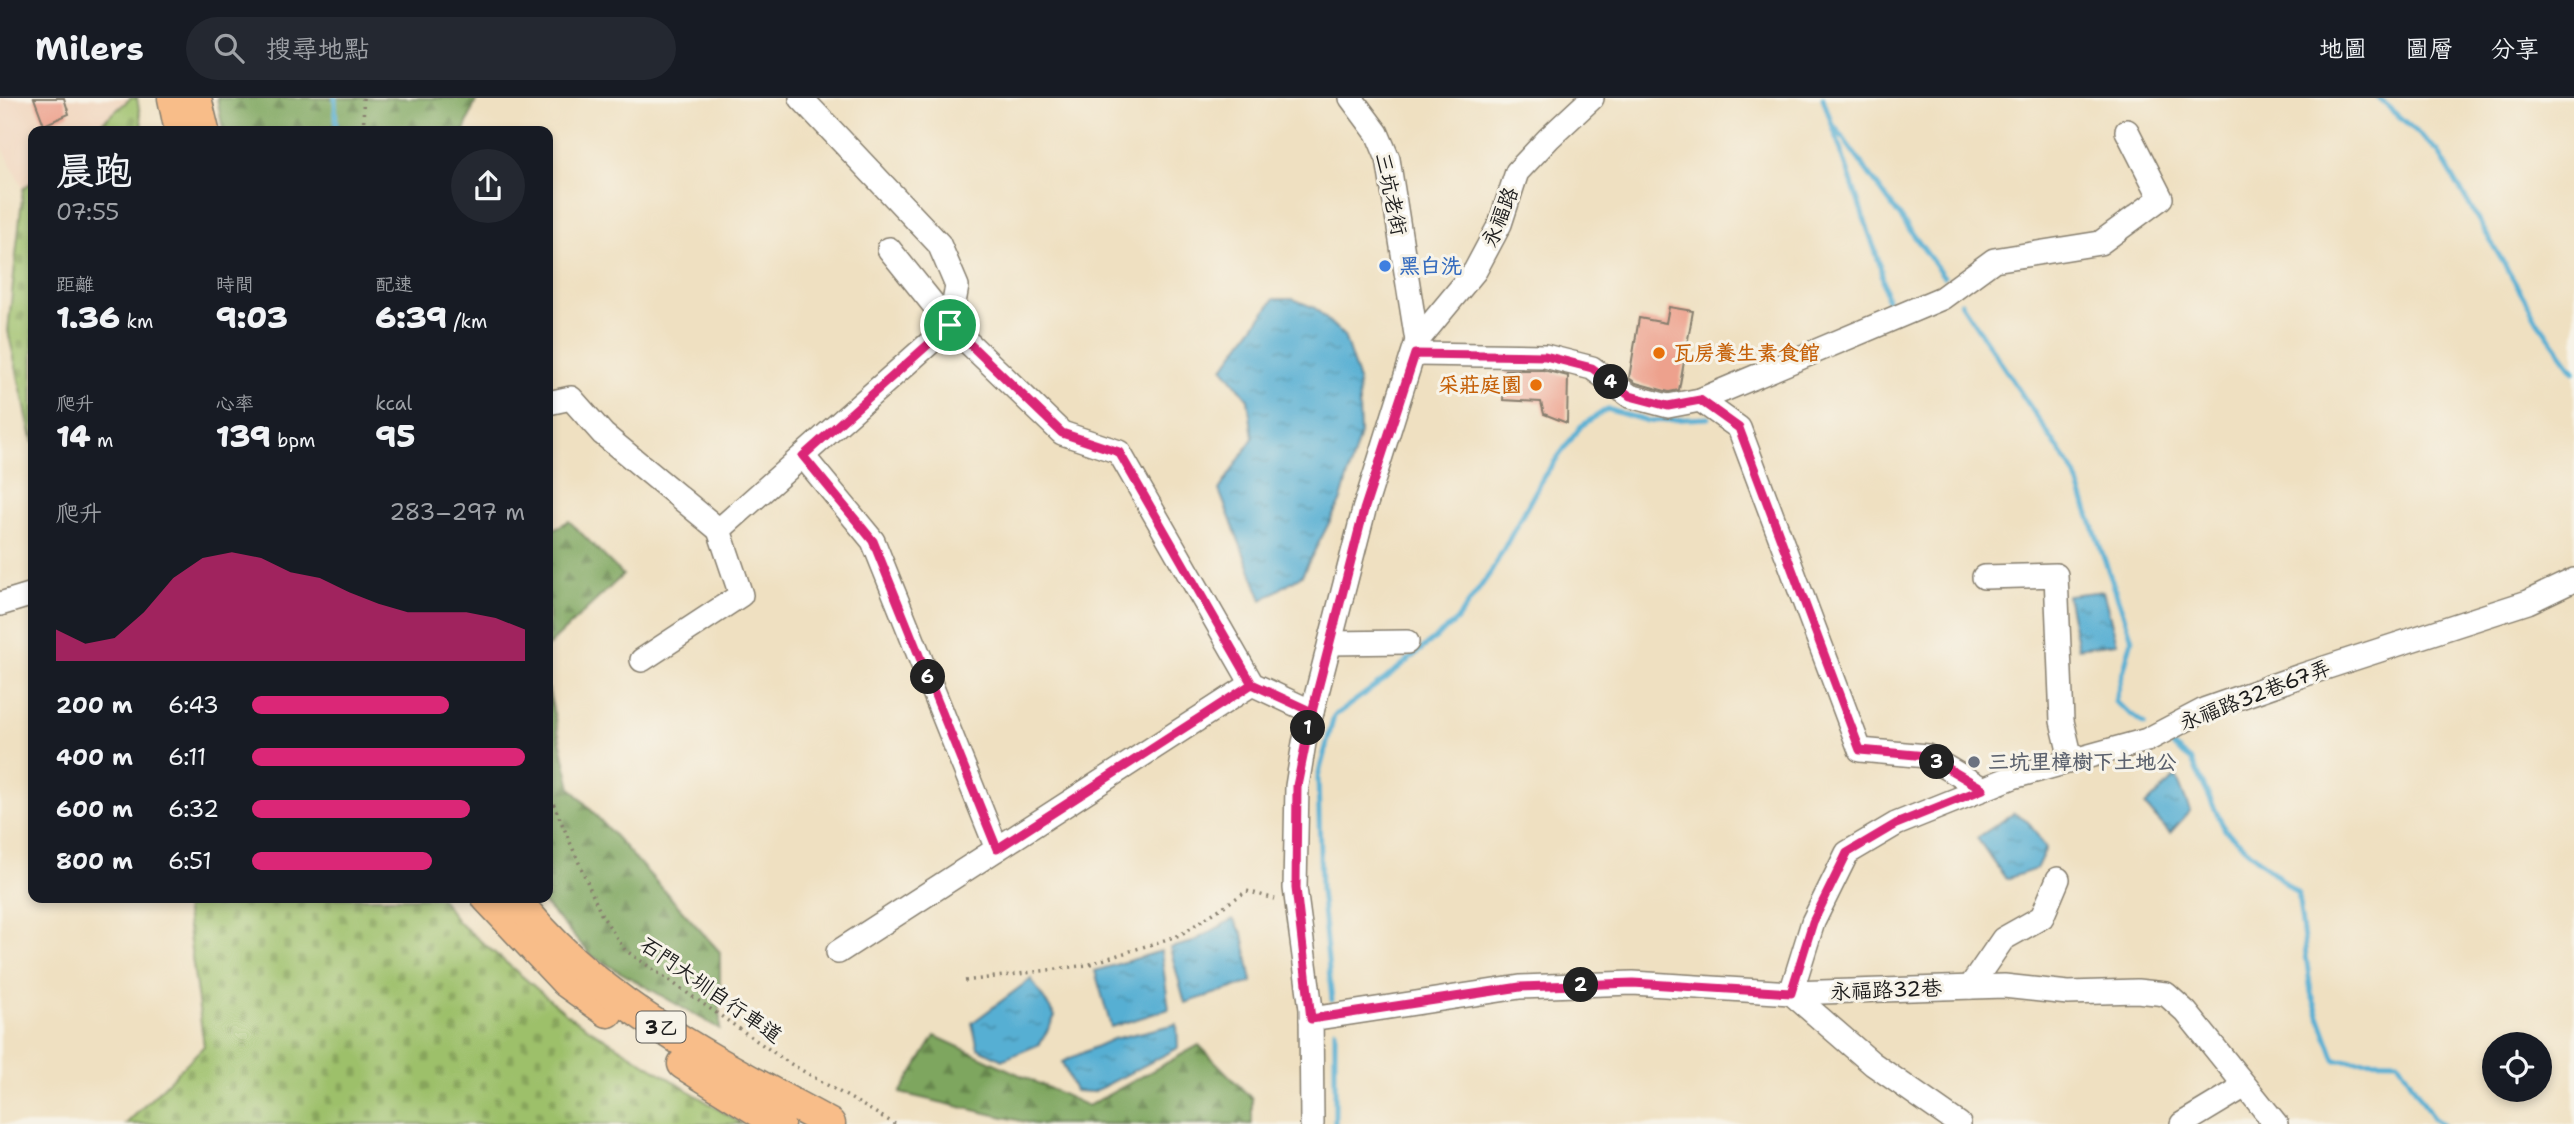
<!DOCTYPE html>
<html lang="zh-TW">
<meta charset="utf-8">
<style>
:root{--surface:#171b24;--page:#242831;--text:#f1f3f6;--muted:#9ea1a6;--line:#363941;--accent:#db2777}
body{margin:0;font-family:"Shantell Sans","LXGW WenKai TC",sans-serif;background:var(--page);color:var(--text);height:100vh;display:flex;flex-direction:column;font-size:26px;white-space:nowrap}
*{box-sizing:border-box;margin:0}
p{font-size:23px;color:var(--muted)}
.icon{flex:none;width:38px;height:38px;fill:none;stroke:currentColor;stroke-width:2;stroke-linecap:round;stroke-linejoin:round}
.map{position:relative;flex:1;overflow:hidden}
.details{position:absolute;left:28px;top:28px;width:525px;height:777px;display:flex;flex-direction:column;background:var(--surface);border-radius:14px;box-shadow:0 4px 10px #0003}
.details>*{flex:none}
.fabs{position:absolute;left:2482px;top:934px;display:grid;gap:14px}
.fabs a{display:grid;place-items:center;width:70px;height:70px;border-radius:50%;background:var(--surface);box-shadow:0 4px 10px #0003;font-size:35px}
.pin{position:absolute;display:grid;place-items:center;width:60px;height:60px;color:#fff;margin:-30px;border:4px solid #fff;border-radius:50%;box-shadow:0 2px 7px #0007}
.km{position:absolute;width:35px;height:35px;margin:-18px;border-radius:50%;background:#222;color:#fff;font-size:19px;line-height:35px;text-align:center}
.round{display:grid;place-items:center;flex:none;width:74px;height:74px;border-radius:37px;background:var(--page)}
.headline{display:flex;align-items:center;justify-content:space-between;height:119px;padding:0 28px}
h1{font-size:38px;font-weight:800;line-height:52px}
.figures{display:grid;grid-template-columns:repeat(3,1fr);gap:10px;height:119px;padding:7px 28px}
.figures div{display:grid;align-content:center}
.figures b{font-size:30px;font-weight:800}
.figures small{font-size:19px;font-weight:400}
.figures p{font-size:19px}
.chart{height:196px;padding:14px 28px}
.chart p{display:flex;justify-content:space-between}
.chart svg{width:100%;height:126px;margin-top:7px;fill:var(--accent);opacity:.7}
ul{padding:0 28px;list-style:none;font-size:23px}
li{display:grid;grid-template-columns:112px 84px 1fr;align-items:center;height:52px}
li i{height:18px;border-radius:9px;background:var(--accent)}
header{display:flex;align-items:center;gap:42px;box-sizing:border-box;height:98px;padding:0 35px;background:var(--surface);border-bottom:2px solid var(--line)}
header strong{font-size:33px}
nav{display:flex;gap:38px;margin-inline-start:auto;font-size:24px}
.search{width:490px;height:63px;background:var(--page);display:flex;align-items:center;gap:18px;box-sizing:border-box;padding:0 24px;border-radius:38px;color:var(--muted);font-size:26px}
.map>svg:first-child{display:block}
.built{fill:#f1d5bd}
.forest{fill:url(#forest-firs);stroke:#4d613d;stroke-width:2}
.cemetery{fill:url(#cemetery-stones);stroke:#5c6e43;stroke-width:2}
.water{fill:url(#water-ripples);stroke:#396678;stroke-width:2}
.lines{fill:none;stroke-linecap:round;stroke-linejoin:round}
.stream{stroke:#56afd3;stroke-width:5}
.building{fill:#eda18d}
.minor-casing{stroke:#867e6e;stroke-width:26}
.major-casing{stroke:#867e6e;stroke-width:33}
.path{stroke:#867e6e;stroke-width:3.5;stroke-dasharray:2 5;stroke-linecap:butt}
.minor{stroke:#fff;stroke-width:23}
.major{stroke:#f8bd89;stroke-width:30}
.route-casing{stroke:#fff;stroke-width:14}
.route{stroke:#db2777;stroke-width:9}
.shop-dot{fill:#3f7fe0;stroke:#f7f3e8;stroke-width:2.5}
.food-dot{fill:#e8710a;stroke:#f7f3e8;stroke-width:2.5}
.worship-dot{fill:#6b7280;stroke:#f7f3e8;stroke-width:2.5}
.labels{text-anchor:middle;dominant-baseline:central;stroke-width:6;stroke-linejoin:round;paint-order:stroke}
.shield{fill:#f7f3e8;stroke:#5e5c59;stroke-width:2}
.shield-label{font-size:19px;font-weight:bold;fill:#1c1c1c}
.street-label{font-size:21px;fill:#1c1c1c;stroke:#f7f3e8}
.shop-label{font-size:21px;font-weight:bold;fill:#366cbe;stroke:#f7f3e8;text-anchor:start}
.food-label{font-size:21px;font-weight:bold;fill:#c56008;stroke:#f7f3e8;text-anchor:start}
.worship-label{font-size:21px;font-weight:bold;fill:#5b616d;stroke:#f7f3e8;text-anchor:start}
</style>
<header>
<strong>Milers</strong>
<div class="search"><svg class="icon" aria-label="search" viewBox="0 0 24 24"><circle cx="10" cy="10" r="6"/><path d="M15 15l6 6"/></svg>搜尋地點</div>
<nav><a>地圖</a><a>圖層</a><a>分享</a></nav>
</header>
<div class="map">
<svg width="2574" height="1026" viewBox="0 0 2574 1026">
<defs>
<pattern id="forest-firs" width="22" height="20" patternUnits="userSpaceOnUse" patternTransform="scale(1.75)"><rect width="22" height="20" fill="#7ea65e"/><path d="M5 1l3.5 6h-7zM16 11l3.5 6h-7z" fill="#66864d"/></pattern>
<pattern id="cemetery-stones" width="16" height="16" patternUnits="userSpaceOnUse" patternTransform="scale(1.75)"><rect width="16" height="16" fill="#9dc06a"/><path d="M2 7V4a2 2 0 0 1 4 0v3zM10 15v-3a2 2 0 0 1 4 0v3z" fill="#87a45b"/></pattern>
<pattern id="water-ripples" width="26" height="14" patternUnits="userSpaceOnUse" patternTransform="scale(1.75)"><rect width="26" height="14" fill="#56afd3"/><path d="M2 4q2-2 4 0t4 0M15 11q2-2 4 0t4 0" fill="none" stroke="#468eaa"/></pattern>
</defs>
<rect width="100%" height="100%" fill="#f7f3e8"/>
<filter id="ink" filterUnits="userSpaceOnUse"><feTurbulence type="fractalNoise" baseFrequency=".0143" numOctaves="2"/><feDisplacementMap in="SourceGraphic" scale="14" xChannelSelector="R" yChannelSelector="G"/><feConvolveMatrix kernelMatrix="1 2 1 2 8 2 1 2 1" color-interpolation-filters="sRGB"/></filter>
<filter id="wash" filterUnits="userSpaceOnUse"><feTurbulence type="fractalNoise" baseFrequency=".00686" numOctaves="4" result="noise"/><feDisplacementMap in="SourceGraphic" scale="28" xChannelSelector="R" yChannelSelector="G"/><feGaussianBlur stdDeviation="1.57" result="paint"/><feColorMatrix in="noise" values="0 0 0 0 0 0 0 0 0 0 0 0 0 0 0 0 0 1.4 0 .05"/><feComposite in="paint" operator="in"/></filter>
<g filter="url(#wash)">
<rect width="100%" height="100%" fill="#efe0c1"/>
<polygon class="built" points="0,0 131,0 92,33 33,33 33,83 23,91 0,44"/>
<g class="forest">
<polygon points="217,0 477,0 464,33 223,33"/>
<polygon points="569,423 623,477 548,548 548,434"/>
<polygon points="548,590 571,690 720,854 720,931 592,858 539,800 548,800"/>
<polygon points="935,938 1088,1008 1199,947 1252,1001 1252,1026 1034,1026 900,995"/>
</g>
<g class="cemetery">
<polygon points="131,0 137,0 143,33 92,33"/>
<polygon points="33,83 33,345 8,233 23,91"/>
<polygon points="184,800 441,800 457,823 569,918 742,1026 126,1026 204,948"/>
</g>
<g class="water">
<polygon points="1274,201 1293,201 1315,210 1344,238 1358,280 1360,336 1341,402 1302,477 1262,502 1219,392 1253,340 1248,301 1223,270"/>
<polygon points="2103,493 2117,545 2078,550 2067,497"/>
<polygon points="2176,678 2190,713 2170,735 2145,708"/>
<polygon points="2014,715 2028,724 2046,750 2036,771 2006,781 1977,740"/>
<polygon points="1233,821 1243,836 1252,884 1185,905 1170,850 1190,845"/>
<polygon points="1161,853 1169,911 1111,929 1095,873"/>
<polygon points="1031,881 1055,918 1040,946 1002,962 978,950 972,925"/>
<polygon points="1177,926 1178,950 1093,994 1075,993 1062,964 1113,941"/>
</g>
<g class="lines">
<g class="stream">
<polyline points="335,0 336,33"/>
<polyline points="1823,0 1880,167 1888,207 1875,218"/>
<polyline points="2378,0 2438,53 2538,224 2574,273"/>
<polyline points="1835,29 1944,179"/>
<polyline points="1961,205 2075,376 2132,541 2115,604 2144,626"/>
<polyline points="2170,646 2192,663 2225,732 2298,796 2311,895 2335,962 2398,963 2433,1020 2442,1026"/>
<polyline points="1332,902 1321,792 1318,679 1334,618 1385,581 1456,523 1491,474 1544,378 1581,328 1607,311 1647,323 1708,320"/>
<polyline points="1335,1026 1335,932"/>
</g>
</g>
<g id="blocks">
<g class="building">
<polygon points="34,0 64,0 69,16 44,27"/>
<polygon points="1669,209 1693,213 1679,292 1669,294 1636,285 1629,280 1639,220 1666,225"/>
<polygon points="1505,272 1543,272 1568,278 1567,325 1544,316 1541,304 1503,302"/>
</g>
</g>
</g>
<g filter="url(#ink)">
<use href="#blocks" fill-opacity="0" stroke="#867e6e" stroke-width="2"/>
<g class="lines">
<g class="minor-casing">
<g id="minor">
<polyline points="1351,0 1377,35 1388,61 1417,243"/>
<polyline points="889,151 950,227 1062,335 1119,354 1252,586 1312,614"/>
<polyline points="1415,256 1545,258 1592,270 1630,298 1668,308 1700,302 1942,200 1994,162 2100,145 2161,100 2127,33"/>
<polyline points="1700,302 1739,330 1860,652 1927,658 1983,691"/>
<polyline points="548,305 571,300 603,336 719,432 950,227 957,188 939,146 801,0"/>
<polyline points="803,358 873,443 997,751"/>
<polyline points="1984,479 2056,477 2062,623 2071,661"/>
<polyline points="0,506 33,496"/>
<polyline points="1330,545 1407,544"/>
<polyline points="642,562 741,497 719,432"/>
<polyline points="838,854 1252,586"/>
<polyline points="1970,889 2003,841 2042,819 2058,781"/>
<polyline points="1791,895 1813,824 1847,755 1896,726 2013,679 2147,642 2206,611 2300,578 2528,504 2574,482"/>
<polyline points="1791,895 1873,966 1959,1026"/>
<polyline points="1311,921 1520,889 1633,885 1791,895 2004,888 2068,895 2137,893 2166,896 2186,914 2276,1026"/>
<polyline points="1312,1026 1311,911 1295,790 1297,688 1304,645 1364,412 1417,243 1475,173 1500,126 1517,74 1549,40 1592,0"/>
<polyline points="2182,1026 2245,988"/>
</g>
</g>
<g class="major-casing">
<g id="major">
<polyline points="173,0 180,33"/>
<polyline points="196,0 204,33"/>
<polyline points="487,800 566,884 608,914"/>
<path d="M515 800C594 904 717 964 830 1026"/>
<polyline points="683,966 779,1026"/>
</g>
</g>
<g class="path">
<polyline points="363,0 364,33"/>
<polyline points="548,693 601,816 625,852 789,965 895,1026"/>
<polyline points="965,883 1087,867 1180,837 1247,793 1275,801"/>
</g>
<use href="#minor" class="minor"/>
<use href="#major" class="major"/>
</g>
</g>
<g class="lines" filter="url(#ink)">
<g class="route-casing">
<polyline id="route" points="950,227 1062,335 1119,354 1252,586 1312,614 1297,688 1296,790 1311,921 1520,889 1633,885 1791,895 1813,824 1847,755 1896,726 1983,691 1927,658 1860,652 1739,330 1700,302 1668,308 1630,298 1592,270 1545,258 1415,256 1364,412 1312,614 1252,586 997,751 873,443 803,358 950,227"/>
</g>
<use href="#route" class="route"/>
</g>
<circle class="shop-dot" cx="1385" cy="168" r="7"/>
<g class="food-dot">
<circle cx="1659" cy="255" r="7"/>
<circle cx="1536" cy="287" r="7"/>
</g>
<circle class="worship-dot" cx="1974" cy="664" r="7"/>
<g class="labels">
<rect class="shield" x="636.5" y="913.5" width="49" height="31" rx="5"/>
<g class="shield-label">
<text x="661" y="929">3乙</text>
</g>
<g class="street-label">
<text transform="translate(1391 96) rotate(78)">三坑老街</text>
<text transform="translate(1500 119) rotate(-68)">永福路</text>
<text transform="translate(2255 597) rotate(-21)">永福路32巷67弄</text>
<text transform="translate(711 892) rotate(35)">石門大圳自行車道</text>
<text transform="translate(1886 892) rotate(-2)">永福路32巷</text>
</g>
<g class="shop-label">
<text x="1399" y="168">黑白洗</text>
</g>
<g class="food-label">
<text x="1673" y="255">瓦房養生素食館</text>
<text x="1522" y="287" text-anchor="end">采莊庭園</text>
</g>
<g class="worship-label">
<text x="1988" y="664">三坑里樟樹下土地公</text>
</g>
</g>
</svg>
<div class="fabs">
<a><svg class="icon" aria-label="locate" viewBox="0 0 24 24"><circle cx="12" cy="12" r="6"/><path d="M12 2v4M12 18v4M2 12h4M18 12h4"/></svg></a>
</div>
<div class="pin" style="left:950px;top:227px;background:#1e9e55"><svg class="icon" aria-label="arrive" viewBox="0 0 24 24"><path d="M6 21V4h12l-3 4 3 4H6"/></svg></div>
<b class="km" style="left:1308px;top:630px">1</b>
<b class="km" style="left:1581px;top:887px">2</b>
<b class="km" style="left:1937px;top:664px">3</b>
<b class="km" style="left:1611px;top:284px">4</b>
<b class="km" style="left:928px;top:579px">6</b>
<section class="details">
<div class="headline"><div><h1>晨跑</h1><p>07:55</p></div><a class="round"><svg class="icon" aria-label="share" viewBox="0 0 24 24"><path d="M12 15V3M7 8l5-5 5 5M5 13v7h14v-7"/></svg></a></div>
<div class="figures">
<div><p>距離</p><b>1.36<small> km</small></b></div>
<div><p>時間</p><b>9:03</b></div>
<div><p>配速</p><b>6:39<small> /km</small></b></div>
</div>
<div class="figures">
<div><p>爬升</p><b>14<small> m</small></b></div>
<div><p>心率</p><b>139<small> bpm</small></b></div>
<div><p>kcal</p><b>95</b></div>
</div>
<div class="chart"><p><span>爬升</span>283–297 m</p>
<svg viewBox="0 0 160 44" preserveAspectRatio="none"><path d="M0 44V33L10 38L20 36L30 27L40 15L50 8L60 6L70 8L80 13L90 15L100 20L110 24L120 27L130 27L140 27L150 29L160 33V44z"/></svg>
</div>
<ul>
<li><b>200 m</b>6:43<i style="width:72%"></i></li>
<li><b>400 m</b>6:11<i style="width:100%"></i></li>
<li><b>600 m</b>6:32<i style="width:80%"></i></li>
<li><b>800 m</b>6:51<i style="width:66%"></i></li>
</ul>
</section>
</div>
